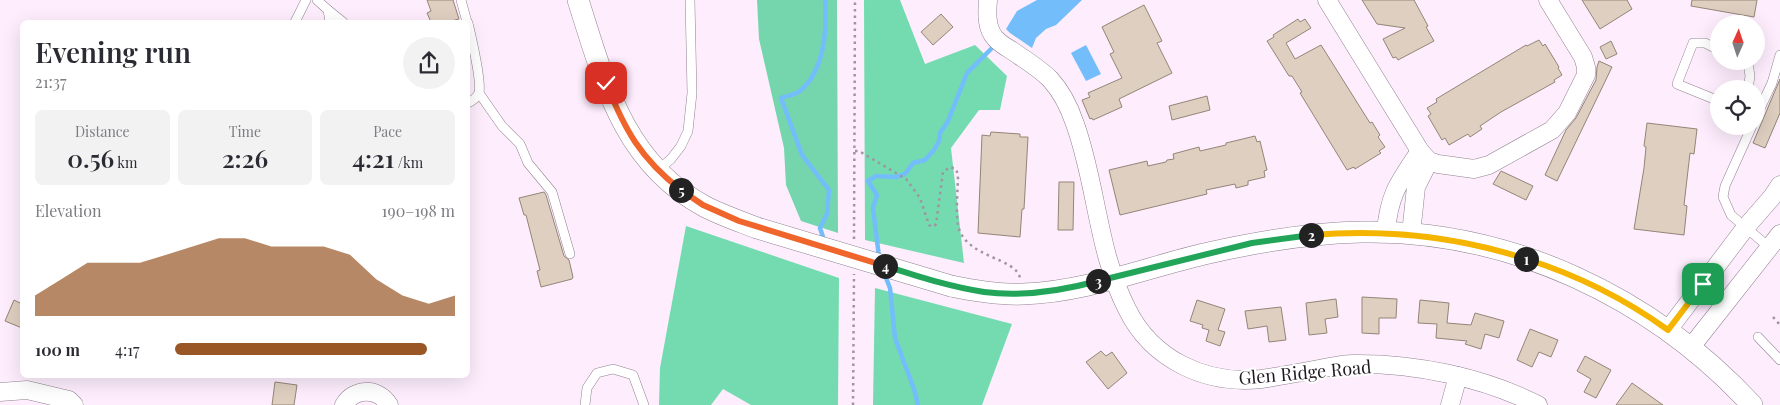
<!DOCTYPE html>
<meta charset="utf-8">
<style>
:root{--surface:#fff;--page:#f2f2f3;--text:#2b2b33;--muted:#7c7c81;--accent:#995725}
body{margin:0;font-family:"Playfair Display",serif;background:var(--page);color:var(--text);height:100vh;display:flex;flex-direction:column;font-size:19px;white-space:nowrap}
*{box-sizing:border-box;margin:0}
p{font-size:16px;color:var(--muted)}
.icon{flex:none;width:28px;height:28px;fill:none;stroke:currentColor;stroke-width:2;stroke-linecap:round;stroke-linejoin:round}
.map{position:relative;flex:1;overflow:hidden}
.sheet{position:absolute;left:20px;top:20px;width:450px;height:358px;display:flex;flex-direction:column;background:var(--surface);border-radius:8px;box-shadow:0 5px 20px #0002}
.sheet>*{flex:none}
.needle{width:32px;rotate:3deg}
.tools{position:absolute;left:1710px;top:15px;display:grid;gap:10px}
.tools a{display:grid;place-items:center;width:55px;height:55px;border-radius:50%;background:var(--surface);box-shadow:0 5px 20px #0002;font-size:25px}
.pin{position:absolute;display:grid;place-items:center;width:42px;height:42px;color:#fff;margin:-21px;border-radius:10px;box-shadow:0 2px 8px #0006}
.km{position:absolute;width:25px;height:25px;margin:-12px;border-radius:50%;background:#222;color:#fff;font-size:14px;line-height:25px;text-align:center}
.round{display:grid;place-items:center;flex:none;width:52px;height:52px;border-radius:26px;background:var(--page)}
.headline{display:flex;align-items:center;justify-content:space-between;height:85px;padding:0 15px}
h1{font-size:28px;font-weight:600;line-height:38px}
.figures{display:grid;grid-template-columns:repeat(3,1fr);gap:8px;height:85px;padding:5px 15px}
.figures div{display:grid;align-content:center;border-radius:8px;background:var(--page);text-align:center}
.figures b{font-size:25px;font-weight:600}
.figures small{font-size:14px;font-weight:400}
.figures p{font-size:14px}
.chart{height:140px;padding:10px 15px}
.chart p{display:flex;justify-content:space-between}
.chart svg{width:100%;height:90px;margin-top:5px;fill:var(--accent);opacity:.7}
ul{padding:0 15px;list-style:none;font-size:16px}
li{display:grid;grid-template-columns:80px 60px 1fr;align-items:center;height:38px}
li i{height:12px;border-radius:6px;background:var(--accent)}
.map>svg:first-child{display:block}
.green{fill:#75d6ad}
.forest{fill:#74dbb0}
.water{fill:#73bdfb}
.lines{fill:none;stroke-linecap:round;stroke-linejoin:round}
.stream{stroke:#73bdfb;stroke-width:4.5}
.building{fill:#dfcfc0;stroke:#938577}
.service-casing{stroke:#908290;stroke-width:10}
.minor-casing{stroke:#908290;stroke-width:19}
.tertiary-casing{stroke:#908290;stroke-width:22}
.path{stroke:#a094a0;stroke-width:2.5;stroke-dasharray:2.5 4;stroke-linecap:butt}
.service{stroke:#fff;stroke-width:9}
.minor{stroke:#fff;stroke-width:18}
.tertiary{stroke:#fff;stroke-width:21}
.tertiary-bridge-casing{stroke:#908290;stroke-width:22;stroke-linecap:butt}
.tertiary-bridge{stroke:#fff;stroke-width:21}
.split-1-casing{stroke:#fff;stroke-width:10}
.split-2-casing{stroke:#fff;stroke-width:10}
.split-3-casing{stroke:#fff;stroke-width:10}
.split-4-casing{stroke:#fff;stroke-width:10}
.split-5-casing{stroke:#fff;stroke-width:10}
.split-6-casing{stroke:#fff;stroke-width:10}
.split-1{stroke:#f5b400;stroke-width:6}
.split-2{stroke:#f5b400;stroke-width:6}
.split-3{stroke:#22a559;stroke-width:6}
.split-4{stroke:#22a559;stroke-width:6}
.split-5{stroke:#f0652b;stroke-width:6}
.split-6{stroke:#f0652b;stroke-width:6}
.labels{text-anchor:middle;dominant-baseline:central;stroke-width:4;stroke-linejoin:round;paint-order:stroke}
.street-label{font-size:18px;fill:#201a20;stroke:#fff}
</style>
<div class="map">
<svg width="1780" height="405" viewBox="0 0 1780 405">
<rect width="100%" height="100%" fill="#fdedfd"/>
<polygon class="green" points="757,0 837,0 838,233 801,221 786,185 784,148 759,39"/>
<g class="forest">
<polygon points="864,0 900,0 925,64 975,45 1007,76 1000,110 979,110 951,148 964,263 865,240"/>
<polygon points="686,226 839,278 838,405 751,405 723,389 711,405 659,405 660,368"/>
<polygon points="875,288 1012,324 982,405 873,405"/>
</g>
<g class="water">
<polygon points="1037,0 1082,0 1056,25 1046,29 1036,38 1032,48 1010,33 1006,29 1017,11"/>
<polygon points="1086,45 1101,74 1086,81 1071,53"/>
</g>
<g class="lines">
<g class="stream">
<path d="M824 240 820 228 827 214 829 190 802 155 781 98C787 96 795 95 800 91 825 70 827 31 825 0"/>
<polyline points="879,257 873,208 877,195 868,181 876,176 896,177 905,174 913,163 925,160 934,150 939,141 940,133 948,121 967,73 991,49"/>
<polyline points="884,273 890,288 895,338 914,389 918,405"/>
</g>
</g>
<g class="building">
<polygon points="427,0 453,0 459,19 448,22 431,22 427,13 431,11"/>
<polygon points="1362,0 1414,0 1428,26 1426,27 1434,41 1398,60 1396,57 1393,58 1383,39 1405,28 1377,24"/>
<polygon points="1582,0 1627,0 1632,9 1600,29"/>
<polygon points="1692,0 1757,0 1754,17 1691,6"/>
<polygon points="1144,5 1162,41 1157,43 1172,73 1119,99 1122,107 1093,120 1092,118 1090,119 1082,100 1090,97 1088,93 1122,78 1110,54 1114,52 1102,27"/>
<polygon points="941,14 953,27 933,45 921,32"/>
<polygon points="1298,19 1300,22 1305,19 1311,28 1286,43 1295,59 1321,45 1370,123 1372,122 1380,135 1378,137 1385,147 1379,151 1381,153 1355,169 1354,167 1347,170 1300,93 1302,92 1292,76 1289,76 1267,41 1274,37 1273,35"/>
<polygon points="1539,40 1543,46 1545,44 1559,67 1558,68 1562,75 1554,80 1555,82 1501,112 1480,126 1482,129 1470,137 1468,134 1449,145 1445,138 1442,140 1428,116 1431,114 1427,108 1437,102 1436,99 1526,45 1527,46"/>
<polygon points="1611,41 1617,54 1606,59 1600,47"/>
<polygon points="1599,61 1612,67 1557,181 1545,175 1566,130 1576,118 1596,80 1597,67"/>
<polygon points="1780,79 1780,113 1765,148 1753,143"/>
<polygon points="1207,96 1210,110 1172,120 1169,106"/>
<polygon points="1647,123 1697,129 1694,154 1690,153 1684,205 1687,206 1684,235 1634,229 1644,168 1646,147 1644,146"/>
<polygon points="991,132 1020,134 1020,137 1028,137 1024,209 1022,209 1020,237 978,233 982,135 990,136"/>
<polygon points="1255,136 1257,142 1260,141 1267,170 1264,171 1265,177 1248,181 1248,185 1236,188 1235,184 1206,190 1207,194 1120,215 1109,170 1147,161 1148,166 1166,162 1167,160 1174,159 1173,154 1199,147 1200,151 1226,145 1226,143"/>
<polygon points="1501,171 1533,186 1526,200 1493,184"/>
<polygon points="1059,182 1074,182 1073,230 1058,230"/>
<polygon points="544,192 546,195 564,256 569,260 573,277 572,279 541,287 537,271 540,270 526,215 524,215 519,198"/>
<polygon points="1362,297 1397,299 1396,318 1379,318 1379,334 1362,333"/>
<polygon points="1336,299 1338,317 1325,319 1327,333 1309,335 1306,303"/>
<polygon points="14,300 22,304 22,328 5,321"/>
<polygon points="1197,300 1225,309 1218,330 1225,332 1220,346 1206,341 1209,330 1202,328 1203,325 1190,321"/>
<polygon points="1420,300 1449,303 1447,323 1471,325 1475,313 1504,321 1499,338 1485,334 1481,349 1465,344 1467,341 1436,338 1437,324 1418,323"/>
<polygon points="1281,307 1286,340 1269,342 1267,326 1248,329 1245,311"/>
<polygon points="1530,329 1558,340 1551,357 1539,352 1532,367 1517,360"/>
<polygon points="1101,351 1106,356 1112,352 1127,373 1108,389 1086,362"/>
<polygon points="1585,356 1611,370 1596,398 1584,392 1591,379 1577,371"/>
<polygon points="275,382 297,385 294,405 272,405"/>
<polygon points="1632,383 1663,405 1616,405"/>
</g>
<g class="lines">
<g class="service-casing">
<g id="service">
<polyline points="317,0 328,10 330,22"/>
<polyline points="461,0 467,22"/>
<polyline points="328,10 343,22"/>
<polyline points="295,22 306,0"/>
<path d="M468 23C471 36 482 81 479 93 477 97 472 101 468 103"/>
<polyline points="1719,50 1705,43 1693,43 1677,84 1719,101"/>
<polyline points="1743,61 1748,63 1750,76 1748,89"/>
<polyline points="479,93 502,126 520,144 528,163 552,192 570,254"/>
<polyline points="1756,117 1772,83 1780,55"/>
<polyline points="1752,126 1725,186 1723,197 1731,215 1770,248"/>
<polyline points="658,170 671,159 681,146 688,131 692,93 690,0"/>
<polyline points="1758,337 1780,360"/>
<polyline points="585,405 587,388 597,373 613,369 633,375 644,405"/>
</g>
</g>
<g class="minor-casing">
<g id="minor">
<path d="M988 0C987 12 986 28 995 38 999 43 1006 47 1011 50 1024 59 1039 68 1050 79 1061 91 1070 109 1075 124 1097 185 1097 250 1127 309 1152 360 1206 385 1261 379 1282 376 1303 372 1324 368 1333 367 1343 364 1352 364 1414 363 1483 377 1538 405"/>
<polyline points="1327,0 1420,151 1429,161 1438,164 1474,169 1489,165 1552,130 1567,113 1586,75 1586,67 1583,57 1548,0"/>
<path d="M1386 232C1389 194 1399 182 1420 151"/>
<polyline points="1411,234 1416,187 1429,161"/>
<polyline points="1668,330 1746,227 1772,197 1780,185"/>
<polyline points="1691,347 1780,234"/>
<polyline points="0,392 27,390 69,400 74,405"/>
<path d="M344 405C354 388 378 387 389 405"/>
<polyline points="1450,405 1458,376"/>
</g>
</g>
<g class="tertiary-casing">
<g id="tertiary">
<path d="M578 0C604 81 623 162 704 206 721 215 739 221 757 228"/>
<path d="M951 286C975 291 999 295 1023 294 1085 292 1145 268 1204 254 1256 242 1308 233 1362 232 1510 229 1653 298 1752 405"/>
</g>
</g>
<g class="path">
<path d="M855 151H859L906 179 920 198 929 225 933 227 936 224 943 172 950 167 956 169 958 175C958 188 955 217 959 229 969 258 1016 258 1020 278"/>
<polyline points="854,239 855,0"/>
<polyline points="1773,317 1780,325"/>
<polyline points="853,405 854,274"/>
</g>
<use href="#service" class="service"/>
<use href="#minor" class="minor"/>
<use href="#tertiary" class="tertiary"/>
<g class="tertiary-bridge-casing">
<polyline id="tertiary-bridge" points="757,228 951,286"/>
</g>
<use href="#tertiary-bridge" class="tertiary-bridge"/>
</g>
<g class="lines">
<g class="split-1-casing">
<path id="split-1" d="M1526 259C1577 275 1625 299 1668 330L1703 284"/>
</g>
<g class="split-2-casing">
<path id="split-2" d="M1311 235C1384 229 1456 236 1526 259"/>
</g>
<g class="split-3-casing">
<polyline id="split-3" points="1098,281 1252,243 1311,235"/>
</g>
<g class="split-4-casing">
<path id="split-4" d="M885 266C917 276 950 287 984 292 1022 297 1061 291 1098 281"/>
</g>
<g class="split-5-casing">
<polyline id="split-5" points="681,190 703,205 739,221 885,266"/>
</g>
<g class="split-6-casing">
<path id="split-6" d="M606 83C625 130 640 158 681 190"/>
</g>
<use href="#split-1" class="split-1"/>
<use href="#split-2" class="split-2"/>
<use href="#split-3" class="split-3"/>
<use href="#split-4" class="split-4"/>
<use href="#split-5" class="split-5"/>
<use href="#split-6" class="split-6"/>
</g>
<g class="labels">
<g class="street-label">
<text transform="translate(1305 372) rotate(-5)">Glen Ridge Road</text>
</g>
</g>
</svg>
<div class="tools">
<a><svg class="needle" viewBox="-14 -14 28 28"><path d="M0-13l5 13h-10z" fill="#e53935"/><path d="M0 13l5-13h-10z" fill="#7c7c81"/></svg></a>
<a><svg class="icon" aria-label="locate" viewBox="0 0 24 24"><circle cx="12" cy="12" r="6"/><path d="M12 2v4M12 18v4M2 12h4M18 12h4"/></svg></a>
</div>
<div class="pin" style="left:1703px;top:284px;background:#1e9e55"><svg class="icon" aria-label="arrive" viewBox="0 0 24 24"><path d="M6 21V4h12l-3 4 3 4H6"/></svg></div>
<div class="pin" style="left:606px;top:83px;background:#d93025"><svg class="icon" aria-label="check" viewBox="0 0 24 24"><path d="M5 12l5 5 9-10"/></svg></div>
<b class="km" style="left:1526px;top:259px">1</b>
<b class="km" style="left:1311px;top:235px">2</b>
<b class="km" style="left:1098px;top:281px">3</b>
<b class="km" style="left:885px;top:266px">4</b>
<b class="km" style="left:681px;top:190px">5</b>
<section class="sheet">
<div class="headline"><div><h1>Evening run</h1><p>21:37</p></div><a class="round"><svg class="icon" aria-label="share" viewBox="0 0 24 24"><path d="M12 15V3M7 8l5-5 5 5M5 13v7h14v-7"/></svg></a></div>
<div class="figures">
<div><p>Distance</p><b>0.56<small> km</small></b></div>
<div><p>Time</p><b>2:26</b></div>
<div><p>Pace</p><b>4:21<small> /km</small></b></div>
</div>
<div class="chart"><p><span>Elevation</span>190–198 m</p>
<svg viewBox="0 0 160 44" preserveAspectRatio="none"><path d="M0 44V34L10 26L20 18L30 18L40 18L50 14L60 10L70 6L80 6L90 10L100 10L110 10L120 14L130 26L140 34L150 38L160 34V44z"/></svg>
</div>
<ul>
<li><b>100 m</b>4:17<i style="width:90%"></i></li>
</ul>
</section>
</div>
